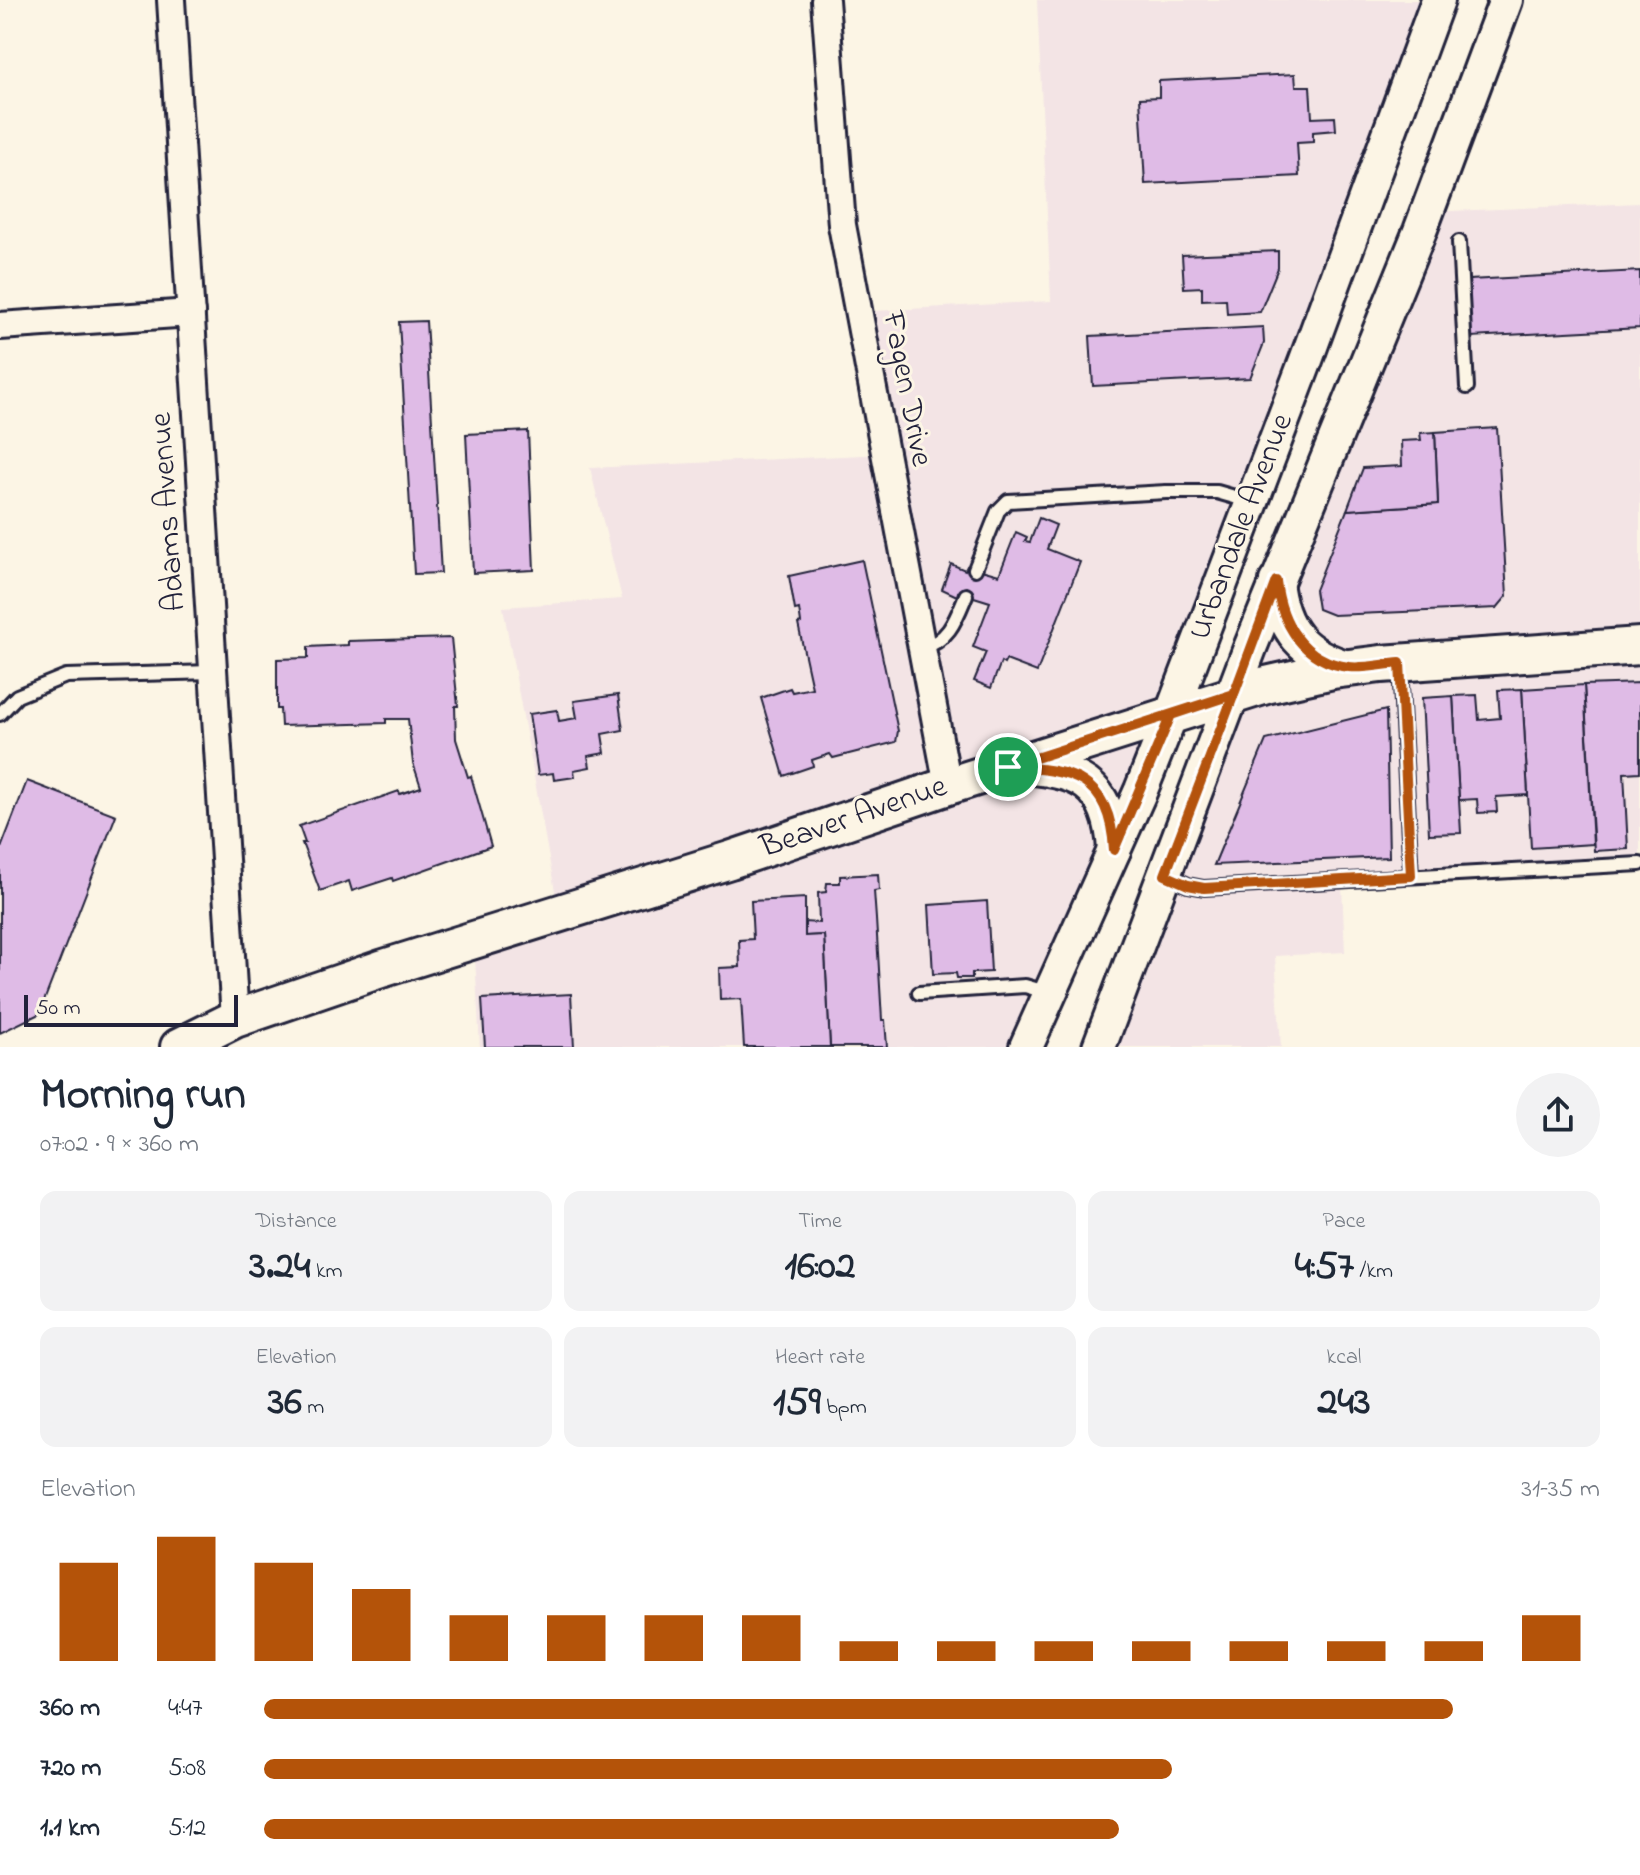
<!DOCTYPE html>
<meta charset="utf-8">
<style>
:root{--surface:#fff;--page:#f2f2f3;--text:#1f2937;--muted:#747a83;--accent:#b45309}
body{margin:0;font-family:"Indie Flower",sans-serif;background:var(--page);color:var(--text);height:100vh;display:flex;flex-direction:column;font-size:30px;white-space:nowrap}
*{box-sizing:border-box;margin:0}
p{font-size:26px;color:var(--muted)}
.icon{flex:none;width:44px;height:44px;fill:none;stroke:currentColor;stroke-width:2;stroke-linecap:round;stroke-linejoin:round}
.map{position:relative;height:1047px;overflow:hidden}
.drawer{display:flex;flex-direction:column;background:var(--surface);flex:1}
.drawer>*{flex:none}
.scale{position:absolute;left:24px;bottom:20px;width:214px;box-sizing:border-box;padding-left:8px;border:4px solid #22223b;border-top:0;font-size:22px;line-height:28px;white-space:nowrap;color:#22223b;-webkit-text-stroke:6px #fcf5e5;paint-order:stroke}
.pin{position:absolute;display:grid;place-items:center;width:68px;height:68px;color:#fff;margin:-34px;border:4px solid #fff;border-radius:50%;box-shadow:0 2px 8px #0007}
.round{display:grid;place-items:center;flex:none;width:84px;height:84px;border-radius:42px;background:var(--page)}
.summary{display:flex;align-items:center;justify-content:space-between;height:136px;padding:0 40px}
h1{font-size:44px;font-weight:800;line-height:60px}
.metrics{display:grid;grid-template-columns:repeat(3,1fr);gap:12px;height:136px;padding:8px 40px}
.metrics div{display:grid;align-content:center;border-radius:16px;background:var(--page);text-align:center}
.metrics b{font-size:40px;font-weight:800}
.metrics small{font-size:22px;font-weight:400}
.metrics p{font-size:22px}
.chart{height:224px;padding:16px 40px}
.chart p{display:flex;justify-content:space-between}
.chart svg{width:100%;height:144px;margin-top:8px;stroke:var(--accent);stroke-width:6}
ul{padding:0 40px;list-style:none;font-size:26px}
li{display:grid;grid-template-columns:128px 96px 1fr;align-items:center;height:60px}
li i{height:20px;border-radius:10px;background:var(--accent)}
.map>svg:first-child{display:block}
.built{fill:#f3e4e5}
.building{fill:#dfbbe6;stroke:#22223b;stroke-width:2}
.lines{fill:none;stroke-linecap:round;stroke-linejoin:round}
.service-casing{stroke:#22223b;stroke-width:18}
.minor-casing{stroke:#22223b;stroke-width:32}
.tertiary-casing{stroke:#22223b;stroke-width:38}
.secondary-casing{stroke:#22223b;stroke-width:42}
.service{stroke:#fcf5e5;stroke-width:12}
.minor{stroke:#fcf5e5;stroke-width:26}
.tertiary{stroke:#fcf5e5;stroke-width:32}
.secondary{stroke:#fcf5e5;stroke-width:36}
.route-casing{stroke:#fff;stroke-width:16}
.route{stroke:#b45309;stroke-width:10}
.labels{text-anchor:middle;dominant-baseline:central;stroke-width:6;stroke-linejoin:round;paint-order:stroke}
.street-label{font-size:32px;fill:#22223b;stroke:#fcf5e5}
</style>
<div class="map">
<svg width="1640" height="1047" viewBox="0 0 1640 1047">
<rect width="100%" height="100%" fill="#fcf5e5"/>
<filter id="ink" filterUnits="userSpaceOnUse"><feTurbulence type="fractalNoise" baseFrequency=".0125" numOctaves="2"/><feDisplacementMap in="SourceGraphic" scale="16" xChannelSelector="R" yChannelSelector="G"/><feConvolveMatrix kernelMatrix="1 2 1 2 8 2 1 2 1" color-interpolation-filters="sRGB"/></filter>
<g filter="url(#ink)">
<g class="built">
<polygon points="1037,0 1438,0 1026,1047 480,1047 474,940 559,913 503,607 622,599 590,468 884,454 857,312 1051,301"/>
<polygon points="1640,203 1640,871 1342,887 1345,952 1275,956 1281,1047 1100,1047 1427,212"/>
</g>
<g class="building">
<polygon points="1295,74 1296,86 1310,86 1312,118 1335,117 1336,130 1313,132 1313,142 1297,143 1299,176 1145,184 1140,98 1159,97 1159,81"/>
<polygon points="1278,251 1278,268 1260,312 1227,314 1226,299 1202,300 1202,287 1184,288 1182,255"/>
<polygon points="1640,271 1640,328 1471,337 1469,280"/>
<polygon points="426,321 441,573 414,574 399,322"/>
<polygon points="1263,327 1264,343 1250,378 1093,386 1090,336"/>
<polygon points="1497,428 1507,596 1497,608 1333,615 1318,609 1315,590 1347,510 1438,504 1435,432"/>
<polygon points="528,431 534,570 473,573 466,434"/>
<polygon points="1435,432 1438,504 1347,510 1363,468 1402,466 1401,441 1421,440 1420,433"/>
<polygon points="1039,518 1056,525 1047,549 1080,562 1037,672 1006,660 1004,664 1001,662 991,688 974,681 986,652 973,647 990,602 958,592 957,596 942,589 951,564 965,570 967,566 999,575 1016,532 1027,537 1025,541 1030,542"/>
<polygon points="862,560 898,731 896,742 833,758 830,754 812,760 813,766 784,776 761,698 790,688 792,692 812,688 798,624 801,623 799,609 795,610 789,576"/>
<polygon points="451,638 458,706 455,706 456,739 468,777 471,776 491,846 393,881 392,878 352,891 349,881 320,891 302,843 305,843 299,826 399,791 400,794 421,787 413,763 408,719 386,719 386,723 281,726 280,709 277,709 277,659 308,658 308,647 348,645 348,641"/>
<polygon points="1640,683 1640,772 1624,773 1628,849 1594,851 1584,685"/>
<polygon points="1584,685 1593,844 1531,848 1522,689"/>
<polygon points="1522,689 1528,795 1496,797 1497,812 1478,813 1477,799 1459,800 1453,696 1477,695 1479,720 1500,718 1498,690"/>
<polygon points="618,695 623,730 602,734 605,753 588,756 590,767 574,770 575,777 554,780 553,773 538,775 529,714 557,710 559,721 577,718 574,701"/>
<polygon points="1453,696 1461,833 1429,834 1422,698"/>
<polygon points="1386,710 1389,857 1214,865 1266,740"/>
<polygon points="27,781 116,815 39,1014 0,1033 0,851"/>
<polygon points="878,874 879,890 874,891 876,919 882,1020 885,1020 887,1047 830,1047 824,935 805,936 804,922 819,923 818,893 826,892 827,883 840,883 840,876"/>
<polygon points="805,898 805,936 824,935 830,1047 744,1047 741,999 720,1000 719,968 740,967 739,940 753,939 751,901"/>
<polygon points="987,901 991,972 972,973 972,978 957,978 956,973 933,974 929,905"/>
<polygon points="571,994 574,1047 485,1047 482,999"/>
</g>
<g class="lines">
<g class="service-casing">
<g id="service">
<polyline points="1459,242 1467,387"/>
<polyline points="975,569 998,511 1008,501 1166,492 1217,492 1252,502"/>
<path d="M922 648C949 641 956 619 966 595"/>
<polyline points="1400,666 1411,876"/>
<polyline points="0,714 17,696 66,676 213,672"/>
<polyline points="1166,875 1188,885 1204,888 1640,864"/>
<polyline points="919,993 1025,986 1049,993"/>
</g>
</g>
<g class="minor-casing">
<g id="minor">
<polyline points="171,0 235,1019"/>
<polyline points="825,0 842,225 948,786"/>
<polyline points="0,326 191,313"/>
</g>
</g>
<g class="tertiary-casing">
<g id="tertiary">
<path d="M1276 581C1281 630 1303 655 1350 668"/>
<path d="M1015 767C1077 769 1110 782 1114 850"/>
<polyline points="1026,1047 1141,790 1171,715 1306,360 1438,0"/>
<polyline points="1099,1047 1250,648 1420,231 1506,0"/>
</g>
</g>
<g class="secondary-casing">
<polyline id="secondary" points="179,1047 235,1019 381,969 730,860 948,786 1266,685 1333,670 1381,664 1640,646"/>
</g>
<use href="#service" class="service"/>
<use href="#minor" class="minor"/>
<use href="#tertiary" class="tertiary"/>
<use href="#secondary" class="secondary"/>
</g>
</g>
<g class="lines" filter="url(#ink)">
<g class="route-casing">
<path id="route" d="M1008 767 1234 694 1165 875 1188 885 1204 888 1411 876 1400 663C1384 664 1364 669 1349 667 1303 662 1281 623 1276 581L1234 694 1171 715 1114 850C1110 777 1072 769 1008 767"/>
</g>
<use href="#route" class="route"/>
</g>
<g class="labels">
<g class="street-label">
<text transform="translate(906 389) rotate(79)">Fagen Drive</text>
<text transform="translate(169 512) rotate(-94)">Adams Avenue</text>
<text transform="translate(1242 527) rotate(-69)">Urbandale Avenue</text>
<text transform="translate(854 818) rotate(-19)">Beaver Avenue</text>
</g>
</g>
</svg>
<div class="scale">50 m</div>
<div class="pin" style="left:1008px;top:767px;background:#1e9e55"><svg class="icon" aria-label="arrive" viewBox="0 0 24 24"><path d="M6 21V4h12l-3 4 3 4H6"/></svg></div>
</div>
<section class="drawer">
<div class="summary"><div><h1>Morning run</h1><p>07:02 · 9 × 360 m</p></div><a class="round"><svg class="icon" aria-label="share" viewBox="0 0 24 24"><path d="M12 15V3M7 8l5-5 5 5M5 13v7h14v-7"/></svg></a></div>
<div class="metrics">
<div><p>Distance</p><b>3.24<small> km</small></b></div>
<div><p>Time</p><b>16:02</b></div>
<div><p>Pace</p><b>4:57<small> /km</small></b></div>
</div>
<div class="metrics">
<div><p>Elevation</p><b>36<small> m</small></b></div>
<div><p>Heart rate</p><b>159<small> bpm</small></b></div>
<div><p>kcal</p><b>243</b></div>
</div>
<div class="chart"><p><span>Elevation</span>31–35 m</p>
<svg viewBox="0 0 160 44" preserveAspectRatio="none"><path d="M5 44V14M15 44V6M25 44V14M35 44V22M45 44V30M55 44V30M65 44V30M75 44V30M85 44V38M95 44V38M105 44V38M115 44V38M125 44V38M135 44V38M145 44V38M155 44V30"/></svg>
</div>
<ul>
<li><b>360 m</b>4:47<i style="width:89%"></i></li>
<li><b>720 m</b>5:08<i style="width:68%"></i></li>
<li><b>1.1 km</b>5:12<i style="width:64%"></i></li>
</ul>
</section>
